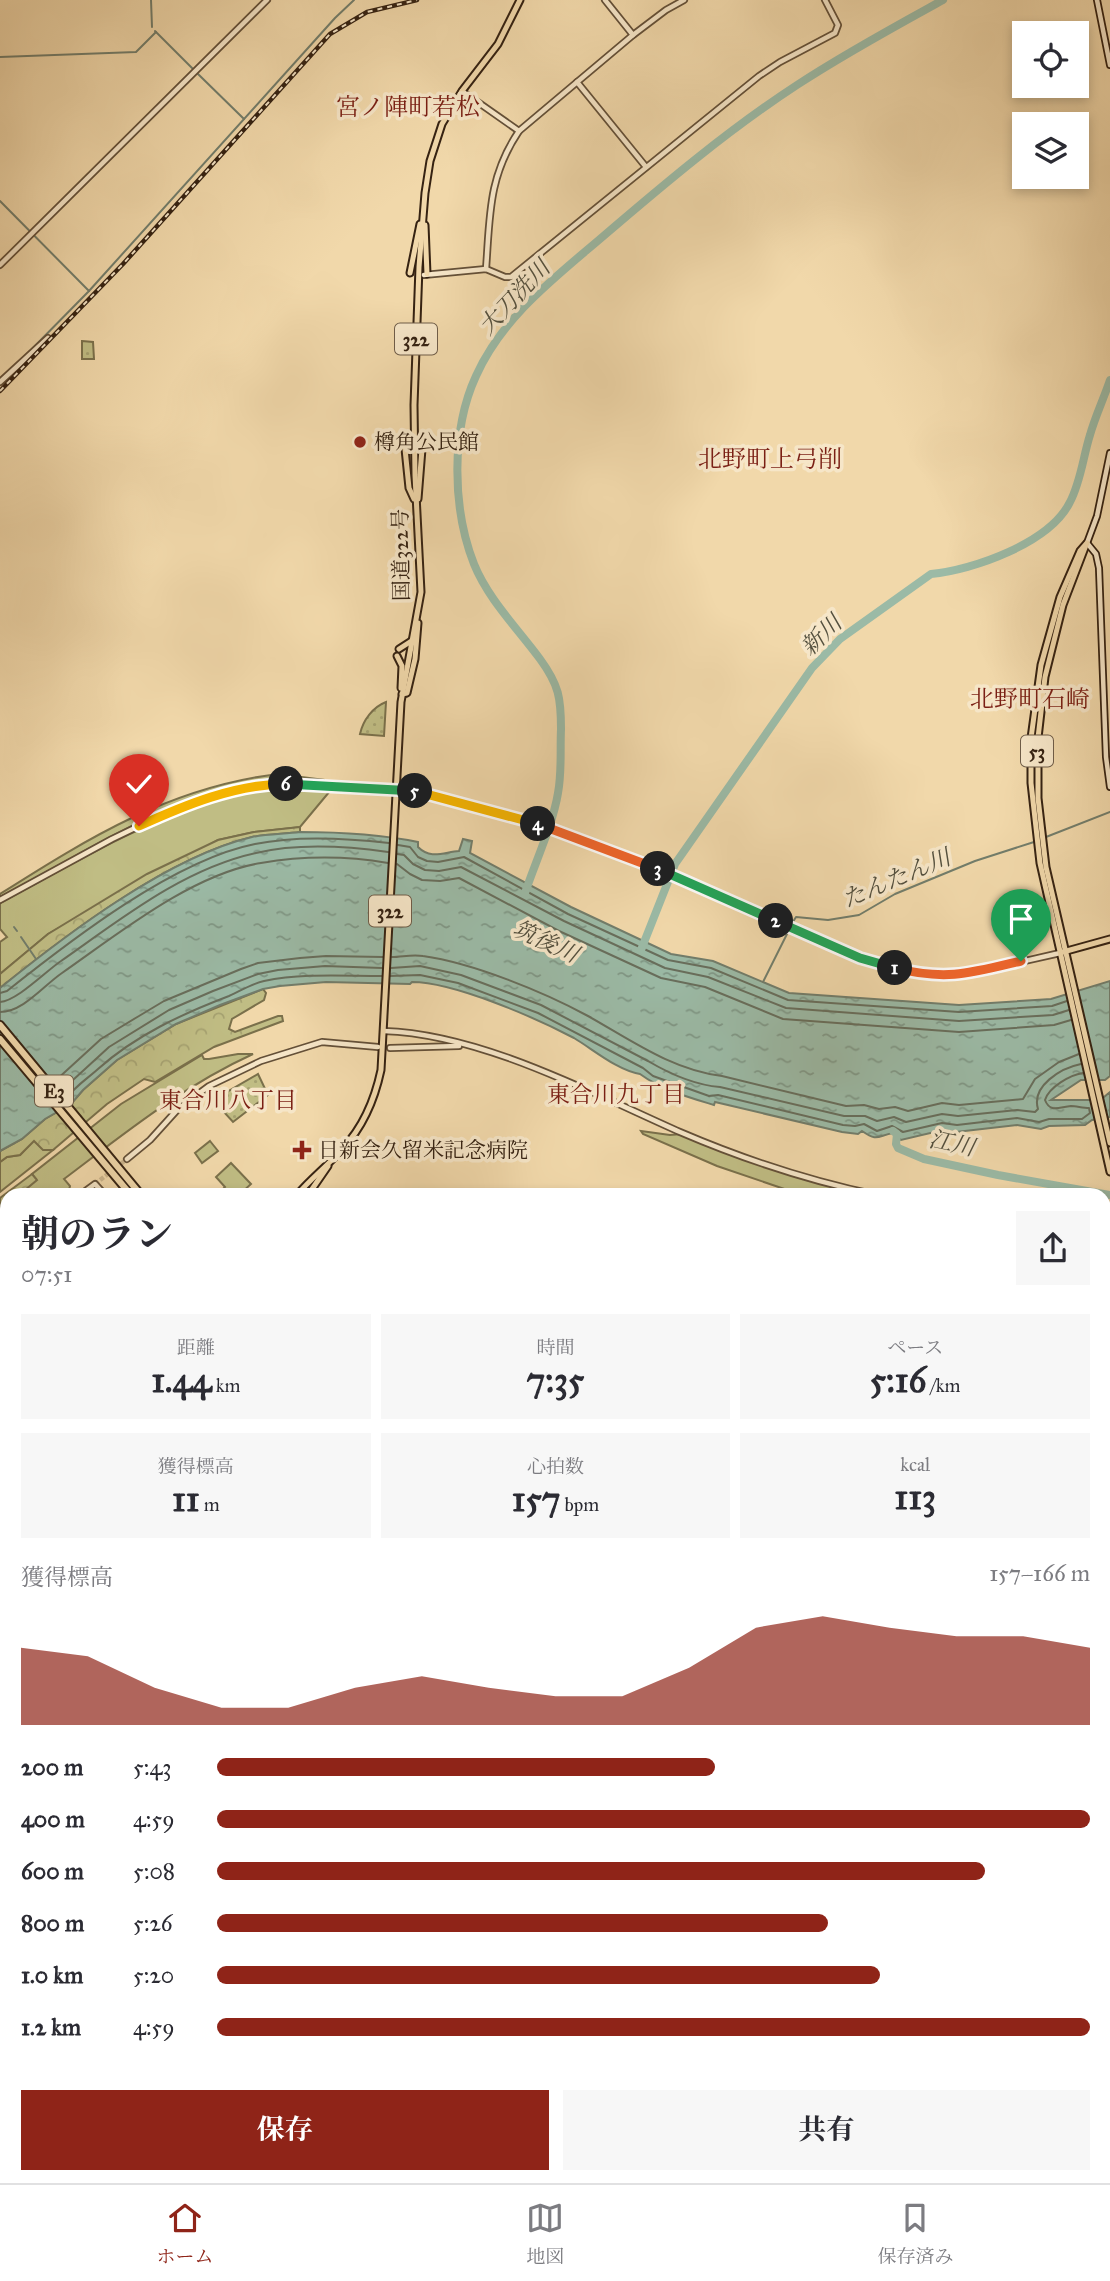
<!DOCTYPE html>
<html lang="ja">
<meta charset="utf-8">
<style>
:root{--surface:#fff;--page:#f7f7f7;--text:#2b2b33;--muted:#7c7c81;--line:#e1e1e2;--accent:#8f2418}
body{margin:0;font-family:"IM FELL Great Primer","Noto Serif JP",serif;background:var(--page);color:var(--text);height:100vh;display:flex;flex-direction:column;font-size:26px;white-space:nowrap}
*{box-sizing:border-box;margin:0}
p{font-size:23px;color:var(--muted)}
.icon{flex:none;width:38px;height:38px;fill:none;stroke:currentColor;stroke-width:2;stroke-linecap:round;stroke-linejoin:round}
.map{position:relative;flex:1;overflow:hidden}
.drawer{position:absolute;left:0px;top:1188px;width:1111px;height:996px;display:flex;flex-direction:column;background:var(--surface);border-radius:21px 21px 0 0;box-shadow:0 4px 10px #0003}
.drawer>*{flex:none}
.fabs{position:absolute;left:1012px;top:21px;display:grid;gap:14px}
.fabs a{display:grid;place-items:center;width:77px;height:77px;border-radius:0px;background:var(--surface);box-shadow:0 4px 10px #0003;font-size:35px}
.pin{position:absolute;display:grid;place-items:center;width:60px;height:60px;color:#fff;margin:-72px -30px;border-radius:50% 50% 50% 0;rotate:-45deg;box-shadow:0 0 7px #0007}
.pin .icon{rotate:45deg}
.km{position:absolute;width:35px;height:35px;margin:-18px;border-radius:50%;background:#222;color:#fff;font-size:19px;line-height:35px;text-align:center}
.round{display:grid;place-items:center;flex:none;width:74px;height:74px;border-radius:0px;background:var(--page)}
.summary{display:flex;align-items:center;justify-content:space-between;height:119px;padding:0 21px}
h1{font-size:38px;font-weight:700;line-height:52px}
.figures{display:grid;grid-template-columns:repeat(3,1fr);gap:10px;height:119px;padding:7px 21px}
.figures div{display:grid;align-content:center;border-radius:0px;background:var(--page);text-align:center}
.figures b{font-size:35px;font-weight:700}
.figures small{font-size:19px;font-weight:400}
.figures p{font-size:19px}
.chart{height:196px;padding:14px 21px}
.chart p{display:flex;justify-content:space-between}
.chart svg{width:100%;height:126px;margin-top:7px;fill:var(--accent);opacity:.7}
.action{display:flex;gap:14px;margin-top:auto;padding:14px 21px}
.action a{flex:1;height:80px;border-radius:0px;background:var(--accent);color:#fff;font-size:28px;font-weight:700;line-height:80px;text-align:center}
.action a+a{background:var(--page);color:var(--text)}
ul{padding:0 21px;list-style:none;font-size:23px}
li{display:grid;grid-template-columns:112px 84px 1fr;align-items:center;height:52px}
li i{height:18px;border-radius:9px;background:var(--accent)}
.tab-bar{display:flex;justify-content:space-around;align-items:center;height:98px;border-top:2px solid var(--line);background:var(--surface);font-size:19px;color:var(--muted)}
.tab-bar a{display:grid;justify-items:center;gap:4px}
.tab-bar .current{color:var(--accent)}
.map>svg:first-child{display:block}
.green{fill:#c0bd84;stroke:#7a704b;stroke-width:2}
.forest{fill:url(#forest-crowns);stroke:#7a704b;stroke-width:2}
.park{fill:url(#park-dots);stroke:#7a704b;stroke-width:2}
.water{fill:url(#water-ripples);stroke:#727d6b;stroke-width:2}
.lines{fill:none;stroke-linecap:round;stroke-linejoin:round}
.shore{stroke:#686e5c;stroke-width:2}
.stream{stroke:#727d6b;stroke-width:2}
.river{stroke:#9bbaa6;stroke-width:8}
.tertiary-tunnel{stroke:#cbb48c;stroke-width:4.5;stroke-dasharray:4.5 2;stroke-linecap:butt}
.tertiary-casing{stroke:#645038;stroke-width:8}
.secondary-casing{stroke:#352212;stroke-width:8}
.primary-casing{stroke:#352212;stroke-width:9}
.trunk-casing{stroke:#352212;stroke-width:9}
.motorway-casing{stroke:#352212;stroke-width:10}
.tertiary{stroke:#f6e6c8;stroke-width:4.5}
.secondary{stroke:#f6e6c8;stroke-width:4.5}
.primary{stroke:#f1d8aa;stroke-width:5}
.trunk{stroke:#f1d8aa;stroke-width:5}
.motorway{stroke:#f1d8aa;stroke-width:6}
.rail-casing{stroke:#352212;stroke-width:4.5}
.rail{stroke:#f6e6c8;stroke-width:2;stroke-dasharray:5;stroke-linecap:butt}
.split-1-casing{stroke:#fff;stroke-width:14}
.split-2-casing{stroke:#fff;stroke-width:14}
.split-3-casing{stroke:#fff;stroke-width:14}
.split-4-casing{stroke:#fff;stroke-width:14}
.split-5-casing{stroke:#fff;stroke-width:14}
.split-6-casing{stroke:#fff;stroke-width:14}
.split-7-casing{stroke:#fff;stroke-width:14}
.split-1{stroke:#f0652b;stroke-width:9}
.split-2{stroke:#22a559;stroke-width:9}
.split-3{stroke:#22a559;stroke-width:9}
.split-4{stroke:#f0652b;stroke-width:9}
.split-5{stroke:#f5b400;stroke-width:9}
.split-6{stroke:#22a559;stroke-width:9}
.split-7{stroke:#f5b400;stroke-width:9}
.poi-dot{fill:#8f2418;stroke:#f6e6c8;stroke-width:2.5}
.labels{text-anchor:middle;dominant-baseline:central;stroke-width:7;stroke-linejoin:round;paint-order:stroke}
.shield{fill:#f6e6c8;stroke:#6f5d49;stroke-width:2}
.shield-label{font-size:19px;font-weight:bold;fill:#352212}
.poi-label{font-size:21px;fill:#352212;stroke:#f6e6c8;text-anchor:start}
.street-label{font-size:21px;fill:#352212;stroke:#f6e6c8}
.water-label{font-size:23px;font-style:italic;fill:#54503e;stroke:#f6e6c8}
.neighbourhood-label{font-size:23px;fill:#7a1f14;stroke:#f6e6c8}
.quarter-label{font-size:24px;fill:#7a1f14;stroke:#f6e6c8}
</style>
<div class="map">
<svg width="1110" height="2183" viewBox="0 0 1110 2183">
<defs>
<pattern id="forest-crowns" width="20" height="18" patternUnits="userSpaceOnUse" patternTransform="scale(1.75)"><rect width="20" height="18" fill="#c0bd84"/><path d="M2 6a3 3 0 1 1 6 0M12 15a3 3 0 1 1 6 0" fill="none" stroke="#a6a271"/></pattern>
<pattern id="park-dots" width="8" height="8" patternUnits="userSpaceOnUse" patternTransform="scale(1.75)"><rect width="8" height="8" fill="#c0bd84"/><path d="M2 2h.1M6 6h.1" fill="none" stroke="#a6a271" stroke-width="1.8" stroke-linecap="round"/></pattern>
<pattern id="water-ripples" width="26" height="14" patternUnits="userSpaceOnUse" patternTransform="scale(1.75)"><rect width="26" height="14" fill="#9bbaa6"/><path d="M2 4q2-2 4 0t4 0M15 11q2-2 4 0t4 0" fill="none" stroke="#7f9786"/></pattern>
</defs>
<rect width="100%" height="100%" fill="#f1d8aa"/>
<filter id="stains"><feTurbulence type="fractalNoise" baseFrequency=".00286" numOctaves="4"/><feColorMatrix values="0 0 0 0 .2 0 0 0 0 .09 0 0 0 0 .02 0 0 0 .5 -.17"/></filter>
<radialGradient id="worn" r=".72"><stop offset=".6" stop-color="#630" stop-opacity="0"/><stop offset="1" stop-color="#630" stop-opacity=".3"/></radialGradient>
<g class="green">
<path d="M278 774 324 780V782C299 782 274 781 249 785 159 800 80 856 0 897V894C90 837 171 787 278 774Z"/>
<path d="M283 787 330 791 300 827 254 832 218 840 48 934 0 974V942L7 937 0 929V903C93 853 176 800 283 787Z"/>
<path d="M238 1054H253C183 1086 125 1133 64 1179L70 1186 68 1195H19L36 1179 32 1174 121 1104 202 1055 204 1059H209Z"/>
<polygon points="641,1131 670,1135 682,1134 789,1174 868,1195 802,1195 717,1166 643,1134"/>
<polygon points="34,1140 43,1149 53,1150 0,1192 0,1162 7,1157 20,1155"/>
<polygon points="210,1141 218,1151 202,1163 195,1153"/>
<polygon points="231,1163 251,1184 239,1195 223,1195 220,1192 225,1187 216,1177"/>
<polygon points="7,1204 7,1238 0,1242 0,1209"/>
</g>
<g class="forest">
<path d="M300 827V832C285 834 268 834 252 837 168 857 67 934 0 988V974L48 934 147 874 218 840 254 832Z"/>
<polygon points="263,989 266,993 264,1000 232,1019 229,1029 235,1032 278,1016 282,1016 283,1021 214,1047 155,1082 144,1079 107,1104 53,1150 43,1150 34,1141 20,1155 7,1157 0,1162 0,1151 22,1139 45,1119 71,1104 83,1090 117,1060 176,1024"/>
<polygon points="32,1174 37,1180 19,1195 7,1195 7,1204 0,1209 0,1198"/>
</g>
<g class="park">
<polygon points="82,341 93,342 94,359 82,359"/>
<path d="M386 702 384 736 360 734C363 720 373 707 386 702Z"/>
<polygon points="258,1074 268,1095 233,1122 213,1100"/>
<polygon points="0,1268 7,1276 7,1336 0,1336"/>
</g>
<path class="water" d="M300 832C340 832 379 834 418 842V847C431 860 444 852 459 851L463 839 472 841 470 853 571 907 671 954 713 961 789 993 959 1005 1051 999 1110 981V1076L1105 1080H1081L1051 1100H1090L1104 1097 1110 1092V1117L1092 1120 1085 1125 1049 1126 1041 1129 1017 1125 956 1132 943 1130 901 1140 893 1133C877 1136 878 1142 862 1131L858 1134 842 1132 715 1102 714 1105C688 1097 662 1090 640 1074 617 1070 594 1050 574 1038 536 1018 454 982 412 982L410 984 326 982 280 986 263 989 220 1005 176 1024 117 1060 83 1090 71 1104 45 1119 22 1139 0 1151V988C67 934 168 857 252 837 268 834 285 834 300 832Z"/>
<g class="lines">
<g class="shore">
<polyline points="398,845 410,847 418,857 427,861 438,862 464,857 568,914 668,960 711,968 788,1000 959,1012 1052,1006 1067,1001"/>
<polyline points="397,854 404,855 413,864 425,870 439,871 461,867 564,921 665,968 708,977 786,1008 959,1021 1053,1015 1069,1010"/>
<polyline points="397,864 410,874 422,880 440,881 459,878 559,931 661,978 705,987 783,1019 959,1032 1054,1025 1071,1020"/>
<path d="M392 957C402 957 412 954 423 956 473 963 544 992 588 1016 631 1040 672 1070 722 1076L846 1106 864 1105 879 1109 895 1107 908 1111 942 1103 959 1105 1023 1099 1035 1079 1059 1062 1079 1054"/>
<path d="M391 968 420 966 461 975 541 1005 648 1061C670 1074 694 1085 720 1087L844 1116H865L877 1121 894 1117 906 1122 942 1114 958 1116 1017 1110 1035 1112 1038 1109C1031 1086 1061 1068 1081 1064"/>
<path d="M390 976 420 975 458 983 538 1013 643 1068 653 1076 709 1096 718 1095 843 1125 855 1126 864 1124 877 1131 892 1126 903 1132 942 1123 957 1125 1017 1118 1039 1122 1049 1119H1082L1090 1113 1089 1108C1083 1108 1076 1106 1071 1106 1059 1107 1050 1113 1045 1100 1049 1087 1070 1075 1083 1073"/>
<path d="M0 993 7 991C71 940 174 860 255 844 298 835 346 838 389 843"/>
<path d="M0 1002C17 1001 46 971 61 961 121 919 183 869 256 853 298 843 346 846 388 852"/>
<path d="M0 1012C23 1012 43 986 62 973 118 934 192 874 261 863 302 856 347 856 388 863"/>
<polyline points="54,1082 101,1039 139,1016 164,1001 241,969 258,963 300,958 326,956 383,957"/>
<polyline points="61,1091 109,1047 169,1010 213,991 258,974 278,970 325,966 382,968"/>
<path d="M67 1098C75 1086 87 1079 98 1069 136 1035 182 1014 229 996 240 991 251 984 264 981 302 973 342 976 382 976"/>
</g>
<g class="stream">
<polyline points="151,0 152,27"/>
<polyline points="155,31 193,69"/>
<polyline points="0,57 136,52 156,32"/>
<polyline points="198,74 244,119"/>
<polyline points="0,201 89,291 24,357"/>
<polyline points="89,291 335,18 354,0"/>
<polyline points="0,379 14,366"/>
<polyline points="1046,837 1110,812"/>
<polyline points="791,925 796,917 828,920 859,915 895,894 975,861 1034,842"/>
<polyline points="14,927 17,931"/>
<polyline points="21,937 36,959"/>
<polyline points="763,982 789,930"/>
<polyline points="0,1646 7,1644"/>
<polyline points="1104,1671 1110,1673"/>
<polyline points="0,1859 7,1864"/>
<polyline points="530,2177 532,2182"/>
<polyline points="270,2183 279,2181 277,2177"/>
</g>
<g class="river">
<path d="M525 893C535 863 553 824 558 793 562 772 560 751 561 729 561 698 559 685 540 659 518 629 488 599 474 564 452 508 451 430 476 376 502 318 553 279 600 239 663 185 728 130 797 85 844 54 894 27 943 0"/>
<path d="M641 950 675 864 812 668 840 639 931 574C973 570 1050 543 1070 502 1081 481 1083 457 1090 435 1095 417 1104 398 1110 380"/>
<polyline points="893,1131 897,1134 896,1144 898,1148 924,1159 998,1175 1110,1195"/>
<polyline points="0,1353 7,1353"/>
</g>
<polyline class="tertiary-tunnel" points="95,1184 127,1159"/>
<g class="tertiary-casing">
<g id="tertiary">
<polyline points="605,0 633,35"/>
<polyline points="577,82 646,167"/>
<polyline points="462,91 519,131"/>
<polyline points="0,265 267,0"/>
<path d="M486 269C490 216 488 177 519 131L633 35 666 10 684 0"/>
<polyline points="424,275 486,269 505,277 511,277 759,76 780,62 835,33 838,25 825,0"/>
<polyline points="0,382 48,338"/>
<polyline points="0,900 112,839 166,813 229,792 262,786 299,784 417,791 537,823 633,859 835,948 881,965 915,973 959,976 1060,953"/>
<path d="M384 1031C481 1034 592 1093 680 1132 743 1159 810 1181 877 1195"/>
<polyline points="390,1048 459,1046"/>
<polyline points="127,1159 150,1140 178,1109 209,1086 261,1061 322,1042 378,1047"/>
<polyline points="80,1195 95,1184 105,1195"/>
<polyline points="1104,1219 1110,1219"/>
<polyline points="1104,1241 1110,1241"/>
<polyline points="0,1339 7,1339"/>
<polyline points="0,1358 7,1358"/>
<polyline points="0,1448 7,1444"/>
<polyline points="0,1464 7,1500"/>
<polyline points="1104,1916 1110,1915"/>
<polyline points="1104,1921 1110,1920"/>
<polyline points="1104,2045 1110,2044"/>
</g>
</g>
<g class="secondary-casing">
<g id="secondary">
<polyline points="1097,0 1110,65"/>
<polyline points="1110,453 1097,516 1087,543 1096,554 1099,568 1106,757 1110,787"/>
</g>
</g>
<g class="primary-casing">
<g id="primary">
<polyline points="1087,543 1080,551 1060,597 1041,665 1031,738 1031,783 1040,863 1110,1172"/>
<polyline points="1086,545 1063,605 1045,677 1038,738 1038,798 1046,867 1110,1143"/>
<polyline points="1063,952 1110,939"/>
<polyline points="1104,1604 1110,1586"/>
<polyline points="1104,1624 1110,1606"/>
<polyline points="315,2177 315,2183"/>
<polyline points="319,2177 320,2183"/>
<polyline points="324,2177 325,2183"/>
<polyline points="329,2177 330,2183"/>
<polyline points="520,2183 523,2177"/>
</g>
</g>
<g class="trunk-casing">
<g id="trunk">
<polyline points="425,225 427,274"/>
<polyline points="410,273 420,224"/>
<polyline points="404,439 409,488 414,499"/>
<polyline points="418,499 422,449"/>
<polyline points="399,649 413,640"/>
<polyline points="397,656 402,666 401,688"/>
<polyline points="402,694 407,693 415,659 418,623"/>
<path d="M297 1195C311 1178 329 1165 343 1148 363 1127 375 1098 381 1070L401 702 421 592 415 475 414 405 419 267 425 193 430 161 442 124 462 91 498 44 520 0"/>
<polyline points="308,1195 328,1166"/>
<polyline points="0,1507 7,1506"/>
<polyline points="0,1514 7,1512"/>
<polyline points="1104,1769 1110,1773"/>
<polyline points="1104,1777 1110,1781"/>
<polyline points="24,2183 39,2177"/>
</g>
</g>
<g class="motorway-casing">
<g id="motorway">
<polyline points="0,1025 141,1195"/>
<polyline points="0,1039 131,1195"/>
<polyline points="700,2183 700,2177"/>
<polyline points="709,2183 710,2177"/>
</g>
</g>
<use href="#tertiary" class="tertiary"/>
<use href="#secondary" class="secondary"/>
<use href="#primary" class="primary"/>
<use href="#trunk" class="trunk"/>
<use href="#motorway" class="motorway"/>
<g class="rail-casing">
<g id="rail">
<polyline points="0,391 123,264 330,34 367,12 417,0"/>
<polyline points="1104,2079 1110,2080"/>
<polyline points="307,2183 349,2177"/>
</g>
</g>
<use href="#rail" class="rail"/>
</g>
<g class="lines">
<g class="split-1-casing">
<path id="split-1" d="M895 968C946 981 971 973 1021 961"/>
</g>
<g class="split-2-casing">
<polyline id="split-2" points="776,921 860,958 895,968"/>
</g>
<g class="split-3-casing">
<polyline id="split-3" points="658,869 776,921"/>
</g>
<g class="split-4-casing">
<polyline id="split-4" points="538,824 658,869"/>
</g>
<g class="split-5-casing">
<polyline id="split-5" points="415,791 538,824"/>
</g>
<g class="split-6-casing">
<polyline id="split-6" points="286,784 415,791"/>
</g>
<g class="split-7-casing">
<path id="split-7" d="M139 826C185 805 236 784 286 784"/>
</g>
<use href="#split-1" class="split-1"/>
<use href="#split-2" class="split-2"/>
<use href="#split-3" class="split-3"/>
<use href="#split-4" class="split-4"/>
<use href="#split-5" class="split-5"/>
<use href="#split-6" class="split-6"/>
<use href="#split-7" class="split-7"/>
</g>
<g class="poi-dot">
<circle cx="360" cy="442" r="7"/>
<path d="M298.5 1139.5h7v7h7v7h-7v7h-7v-7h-7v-7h7z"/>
</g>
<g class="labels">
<g class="shield">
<rect x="395" y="323.5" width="42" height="31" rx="5"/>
<rect x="1021" y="735.5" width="32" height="31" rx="5"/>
<rect x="369" y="895.5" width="42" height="31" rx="5"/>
<rect x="35" y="1075.5" width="38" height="31" rx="5"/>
</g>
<g class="shield-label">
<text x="416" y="339">322</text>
<text x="1037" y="751">53</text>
<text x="390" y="911">322</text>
<text x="54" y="1091">E3</text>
</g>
<g class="poi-label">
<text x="374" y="442">樽角公民館</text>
<text x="318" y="1150">日新会久留米記念病院</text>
</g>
<g class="street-label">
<text transform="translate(401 555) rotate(-91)">国道322号</text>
</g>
<g class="water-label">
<text transform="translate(514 297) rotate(-47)">大刀洗川</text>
<text transform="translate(821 635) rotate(-44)">新川</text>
<text transform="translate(896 878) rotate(-23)">たんたん川</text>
<text transform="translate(546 941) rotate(25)">筑後川</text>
<text transform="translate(952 1143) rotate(12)">江川</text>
</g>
<g class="neighbourhood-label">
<text x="616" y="1094">東合川九丁目</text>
<text x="228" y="1100">東合川八丁目</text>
</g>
<g class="quarter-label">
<text x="408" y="107">宮ノ陣町若松</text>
<text x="770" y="459">北野町上弓削</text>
<text x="1030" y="699">北野町石崎</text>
</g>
</g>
<rect width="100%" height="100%" filter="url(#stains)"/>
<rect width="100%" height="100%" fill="url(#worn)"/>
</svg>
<div class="fabs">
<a><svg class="icon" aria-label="locate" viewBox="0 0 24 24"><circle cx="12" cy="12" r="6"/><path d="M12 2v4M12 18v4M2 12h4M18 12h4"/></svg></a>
<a><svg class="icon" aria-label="layers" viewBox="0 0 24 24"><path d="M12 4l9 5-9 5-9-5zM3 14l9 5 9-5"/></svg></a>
</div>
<div class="pin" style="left:1021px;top:961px;background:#1e9e55"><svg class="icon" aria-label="arrive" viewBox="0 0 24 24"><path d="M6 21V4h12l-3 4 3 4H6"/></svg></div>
<div class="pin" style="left:139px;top:826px;background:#d93025"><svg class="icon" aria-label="check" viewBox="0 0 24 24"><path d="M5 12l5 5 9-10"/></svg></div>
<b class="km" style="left:895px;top:968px">1</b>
<b class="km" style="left:776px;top:921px">2</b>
<b class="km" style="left:658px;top:869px">3</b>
<b class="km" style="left:538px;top:824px">4</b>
<b class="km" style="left:415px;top:791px">5</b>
<b class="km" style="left:286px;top:784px">6</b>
<section class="drawer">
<div class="summary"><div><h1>朝のラン</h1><p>07:51</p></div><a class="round"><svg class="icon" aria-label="share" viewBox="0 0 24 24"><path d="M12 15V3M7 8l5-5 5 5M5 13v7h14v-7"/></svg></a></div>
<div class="figures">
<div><p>距離</p><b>1.44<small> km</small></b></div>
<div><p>時間</p><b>7:35</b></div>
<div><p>ペース</p><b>5:16<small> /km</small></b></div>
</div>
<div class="figures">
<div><p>獲得標高</p><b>11<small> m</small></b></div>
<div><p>心拍数</p><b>157<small> bpm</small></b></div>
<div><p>kcal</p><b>113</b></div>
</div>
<div class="chart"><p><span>獲得標高</span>157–166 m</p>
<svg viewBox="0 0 160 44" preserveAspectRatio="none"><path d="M0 44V17L10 20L20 31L30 38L40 38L50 31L60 27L70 31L80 34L90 34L100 24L110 10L120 6L130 10L140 13L150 13L160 17V44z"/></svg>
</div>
<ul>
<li><b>200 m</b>5:43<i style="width:57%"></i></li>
<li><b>400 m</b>4:59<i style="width:100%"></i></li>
<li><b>600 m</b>5:08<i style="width:88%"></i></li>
<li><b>800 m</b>5:26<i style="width:70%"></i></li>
<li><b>1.0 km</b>5:20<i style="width:76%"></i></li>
<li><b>1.2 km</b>4:59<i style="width:100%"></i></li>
</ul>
<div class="action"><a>保存</a><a>共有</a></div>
</section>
</div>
<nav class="tab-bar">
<a class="current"><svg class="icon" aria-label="home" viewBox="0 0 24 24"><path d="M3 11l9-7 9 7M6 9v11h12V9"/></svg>ホーム</a>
<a><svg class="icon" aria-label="map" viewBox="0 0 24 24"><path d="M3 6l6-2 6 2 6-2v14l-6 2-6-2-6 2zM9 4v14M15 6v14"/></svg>地図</a>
<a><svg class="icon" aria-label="saved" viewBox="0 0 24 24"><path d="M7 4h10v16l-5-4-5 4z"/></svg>保存済み</a>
</nav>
